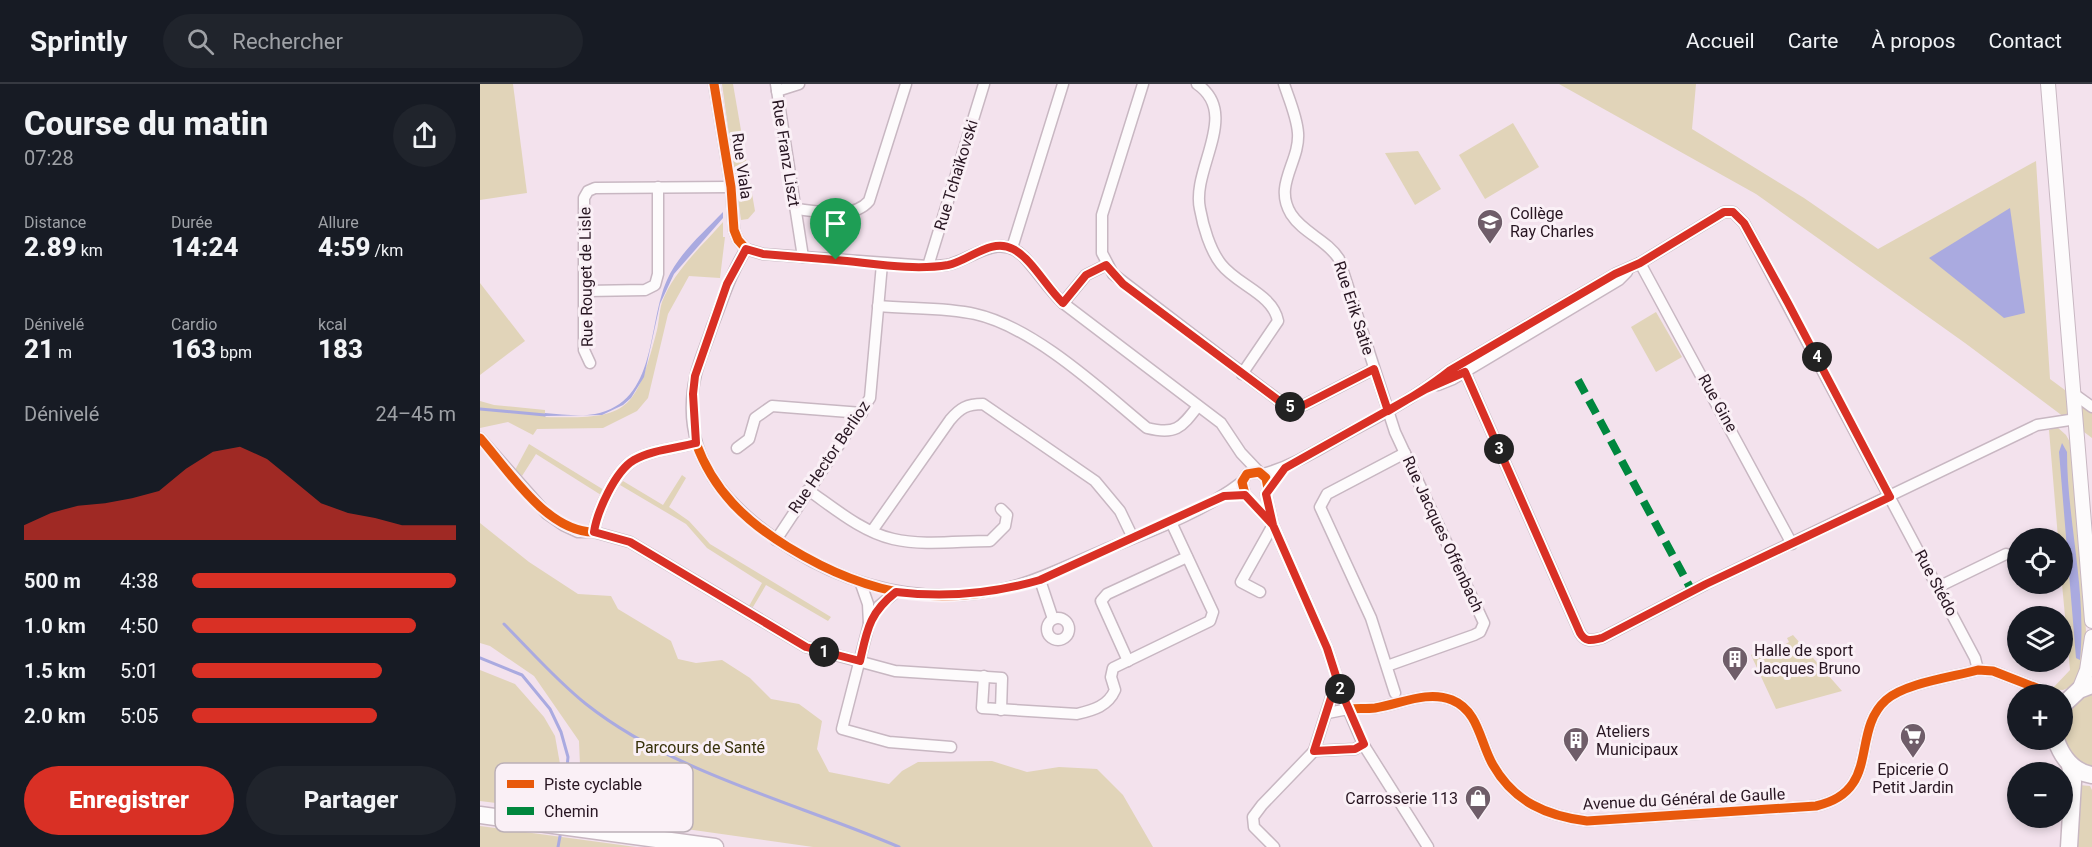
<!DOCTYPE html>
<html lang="fr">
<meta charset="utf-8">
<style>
:root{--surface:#171b24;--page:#20242c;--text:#f1f3f6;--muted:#9ea1a6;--line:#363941;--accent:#d93025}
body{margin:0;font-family:Roboto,sans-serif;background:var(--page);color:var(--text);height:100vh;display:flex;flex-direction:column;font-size:22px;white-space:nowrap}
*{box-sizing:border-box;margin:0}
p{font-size:20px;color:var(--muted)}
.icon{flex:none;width:33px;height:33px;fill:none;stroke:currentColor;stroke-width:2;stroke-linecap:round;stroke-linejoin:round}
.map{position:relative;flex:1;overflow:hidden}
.side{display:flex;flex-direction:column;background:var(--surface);width:480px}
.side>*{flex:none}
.fabs{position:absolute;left:1527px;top:444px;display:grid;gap:12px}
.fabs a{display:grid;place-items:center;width:66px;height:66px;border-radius:50%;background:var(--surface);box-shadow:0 3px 9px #0003;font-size:30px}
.pin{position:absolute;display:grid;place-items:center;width:51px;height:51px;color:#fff;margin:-62px -26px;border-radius:50% 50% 50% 0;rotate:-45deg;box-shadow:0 0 6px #0007}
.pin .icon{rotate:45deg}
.km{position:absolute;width:30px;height:30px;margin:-15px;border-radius:50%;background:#222;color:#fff;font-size:16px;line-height:30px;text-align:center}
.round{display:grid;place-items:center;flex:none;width:63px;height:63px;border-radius:32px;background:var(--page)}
.summary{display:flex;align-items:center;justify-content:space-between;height:102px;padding:0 24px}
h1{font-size:33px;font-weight:800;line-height:45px}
.metrics{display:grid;grid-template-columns:repeat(3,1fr);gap:9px;height:102px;padding:6px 24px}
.metrics div{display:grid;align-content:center}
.metrics b{font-size:26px;font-weight:800}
.metrics small{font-size:16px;font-weight:400}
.metrics p{font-size:16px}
.chart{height:168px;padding:12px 24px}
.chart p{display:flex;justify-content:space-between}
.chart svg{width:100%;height:108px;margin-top:6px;fill:var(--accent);opacity:.7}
.button{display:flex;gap:12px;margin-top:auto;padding:12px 24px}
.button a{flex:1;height:69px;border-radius:36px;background:var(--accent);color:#fff;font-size:24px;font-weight:800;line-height:69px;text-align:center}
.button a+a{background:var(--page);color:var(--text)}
ul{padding:0 24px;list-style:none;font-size:20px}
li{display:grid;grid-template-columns:96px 72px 1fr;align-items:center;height:45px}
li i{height:15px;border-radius:8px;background:var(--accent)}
header{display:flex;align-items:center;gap:36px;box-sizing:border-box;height:84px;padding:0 30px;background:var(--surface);border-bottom:2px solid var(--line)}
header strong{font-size:28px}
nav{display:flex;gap:33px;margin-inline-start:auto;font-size:21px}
.search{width:420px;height:54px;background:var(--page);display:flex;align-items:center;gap:15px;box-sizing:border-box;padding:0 21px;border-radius:33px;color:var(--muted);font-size:22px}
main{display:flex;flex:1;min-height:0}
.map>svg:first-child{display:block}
.green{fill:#e1d4b9}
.water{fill:#aaaae0}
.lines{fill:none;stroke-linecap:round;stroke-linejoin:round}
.stream{stroke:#aaaae0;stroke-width:3}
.minor-casing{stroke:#c8b7c2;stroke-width:13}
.tertiary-casing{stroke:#c8b7c2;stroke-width:16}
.primary-casing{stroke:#c8b7c2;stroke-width:19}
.minor{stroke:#fdfbfc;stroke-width:10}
.tertiary{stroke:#fdfbfc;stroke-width:14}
.primary{stroke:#fdfbfc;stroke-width:16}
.quiet{stroke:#00873e;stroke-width:8;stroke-dasharray:15 8;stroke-linecap:butt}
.cycleway-casing{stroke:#faf0f6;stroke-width:13}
.cycleway{stroke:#e8590c;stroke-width:9}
.route-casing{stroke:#fff;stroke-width:12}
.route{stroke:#d93025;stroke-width:8}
.labels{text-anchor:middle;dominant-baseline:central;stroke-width:6;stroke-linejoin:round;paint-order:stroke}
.street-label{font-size:16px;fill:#281622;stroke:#faf0f6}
.poi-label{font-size:16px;fill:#281622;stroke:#faf0f6;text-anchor:start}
.park-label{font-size:16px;fill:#37310a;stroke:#faf0f6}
.key{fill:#faf0f6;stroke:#bbafb6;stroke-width:1.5}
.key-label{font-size:16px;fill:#281622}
</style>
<header>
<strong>Sprintly</strong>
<div class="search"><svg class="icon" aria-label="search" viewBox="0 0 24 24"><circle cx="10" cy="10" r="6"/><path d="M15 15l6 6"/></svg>Rechercher</div>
<nav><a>Accueil</a><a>Carte</a><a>À propos</a><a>Contact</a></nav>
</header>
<main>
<section class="side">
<div class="summary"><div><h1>Course du matin</h1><p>07:28</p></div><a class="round"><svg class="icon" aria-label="share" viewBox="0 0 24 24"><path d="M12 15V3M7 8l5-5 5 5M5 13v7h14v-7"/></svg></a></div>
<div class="metrics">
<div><p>Distance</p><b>2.89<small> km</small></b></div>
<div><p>Durée</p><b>14:24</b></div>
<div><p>Allure</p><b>4:59<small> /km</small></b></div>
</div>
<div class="metrics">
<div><p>Dénivelé</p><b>21<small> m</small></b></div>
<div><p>Cardio</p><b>163<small> bpm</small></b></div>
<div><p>kcal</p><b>183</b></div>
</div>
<div class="chart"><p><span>Dénivelé</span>24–45 m</p>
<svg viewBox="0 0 160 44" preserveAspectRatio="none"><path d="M0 44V38L10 33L20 30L30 29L40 27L50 24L60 15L70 8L80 6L90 11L100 20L110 29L120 33L130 35L140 38L150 38L160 38V44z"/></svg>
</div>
<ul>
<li><b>500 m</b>4:38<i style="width:100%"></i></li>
<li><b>1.0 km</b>4:50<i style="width:85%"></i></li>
<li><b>1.5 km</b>5:01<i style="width:72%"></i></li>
<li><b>2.0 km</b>5:05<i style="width:70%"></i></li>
</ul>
<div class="button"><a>Enregistrer</a><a>Partager</a></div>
</section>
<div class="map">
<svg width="1612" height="763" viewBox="0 0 1612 763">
<rect width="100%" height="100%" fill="#f3e2ed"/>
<g class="green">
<polygon points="0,0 33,0 47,109 0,116"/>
<polygon points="242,0 253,0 275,127 268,135 261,136"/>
<polygon points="1079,0 1216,0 1212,45 1324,114 1398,165 1556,77 1570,295 1612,326 1612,354 1485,259 1276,110"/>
<polygon points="1033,39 1059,83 1005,115 979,71"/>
<polygon points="938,67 961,105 935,121 905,69"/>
<path d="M243 138V153H245L240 194 209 192 188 230 168 314 157 327 123 344 57 345 53 351 28 338 0 344V317L14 321 65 326V333C146 335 155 330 176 250 179 240 179 228 182 218 194 187 221 163 243 138Z"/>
<polygon points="0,199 45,257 0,291"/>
<polygon points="1176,228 1202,273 1176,288 1151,243"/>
<polygon points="1577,343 1586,351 1592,362 1606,547 1603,582 1595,601 1583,606 1572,605 1590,586 1582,500 1582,454 1578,454 1569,346"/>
<polygon points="49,360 124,406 121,411 56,370 42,392 35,386"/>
<polygon points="202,391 206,394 189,423 209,437 230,460 351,533 348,537 286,501 273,523 269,522 282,499 227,464 206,440 140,401 143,397 183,421"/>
<polygon points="0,439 49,478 98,510 131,512 138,525 191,557 198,575 216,579 242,576 270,594 291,615 319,620 342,637 337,665 349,688 409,700 422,687 438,678 512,677 547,688 579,683 617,685 643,711 673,763 333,763 93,729 101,706 99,657 54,592 10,562 0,559"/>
<polygon points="1313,551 1362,607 1296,625 1271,571 1279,567 1284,573 1309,558 1307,554"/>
<polygon points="0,586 35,600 64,633 75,652 80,680 72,726 0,717"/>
<path d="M1612 610V683C1574 673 1575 620 1612 610Z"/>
<polygon points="1599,701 1610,702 1612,706 1612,763 1596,763"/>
<polygon points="0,742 156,763 0,763"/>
</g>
<g class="water">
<polygon points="1530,124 1545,229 1524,234 1449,174"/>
<path d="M243 128V134L194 190 180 220 164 293 151 314 143 321 122 331 65 332V329C81 330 99 333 115 330 178 318 167 240 187 196 199 169 223 149 243 128Z"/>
<path d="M1582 359 1587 368C1587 437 1607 506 1600 576L1596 574 1579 368Z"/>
</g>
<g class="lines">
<g class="stream">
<polyline points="0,325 65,331"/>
<path d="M24 540C51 567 76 596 106 620 193 689 317 719 419 763"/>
<polyline points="0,574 42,591 70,625 81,648 88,673 82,737"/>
<polyline points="78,763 81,747"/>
</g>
<g class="minor-casing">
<g id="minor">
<path d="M234 0 251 103 254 146 258 156 266 165 283 170 448 182C456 182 464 182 471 180 496 172 521 149 544 173 558 188 568 205 583 219L741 339 761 369 779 388"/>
<polyline points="296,0 323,173"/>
<polyline points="663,0 622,131 622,169 633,190 806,322 824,321 894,285"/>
<path d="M717 0C761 30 711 85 720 125 723 142 730 166 741 180 757 201 793 210 798 237L762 290"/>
<path d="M804 0C809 15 817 33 818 49 820 78 793 101 811 130 823 149 847 156 859 175L915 348 1004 539 1000 548 994 551 907 582"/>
<polyline points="297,7 319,0"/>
<path d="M316 125C338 127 373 136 389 117L426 0"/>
<polyline points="532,164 583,0"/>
<path d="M266 165C249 193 244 213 232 243 227 259 220 274 216 290 196 373 250 427 314 467 366 499 420 514 482 511 537 508 575 487 624 466 671 447 722 429 762 398"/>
<polyline points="1160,179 1312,460"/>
<polyline points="448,182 504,0"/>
<polyline points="106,207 165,206 175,201 178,190 178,103"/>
<polyline points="583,219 606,191 626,181"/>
<path d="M398 222C430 225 465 223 495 230 554 243 621 306 667 344 696 351 701 344 718 322"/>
<polyline points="110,279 104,266 104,114 108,107 115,104 251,103"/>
<path d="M985 288 1100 549C1106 559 1112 556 1122 554L1226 500 1557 341 1596 335"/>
<polyline points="958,301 973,295 1139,196 1147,188"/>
<polyline points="1594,310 1612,323"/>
<polyline points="0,354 67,430 83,441 98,448 114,448 150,458 326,563 415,587 522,594 521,626"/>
<polyline points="257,364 269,355 275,334 292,322 382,329"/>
<path d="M783 390C813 382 839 365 866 350 902 331 937 312 969 287L1135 190 1160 179 1244 128H1253L1264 139 1495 574 1498 586"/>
<polyline points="788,405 786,394 779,388 767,390 762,398 765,410 789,436"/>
<path d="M328 406C354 424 382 448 413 455 444 462 478 457 510 457L525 442 527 431 521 425"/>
<path d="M786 410 793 441 847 564 868 625C877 624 886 625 895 624 921 620 947 606 972 616 999 627 1000 659 1013 681 1034 718 1067 732 1107 737L1336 722C1402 707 1370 648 1406 616 1425 599 1473 593 1498 586L1513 587 1572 610"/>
<path d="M392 447 470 336C480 324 487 320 503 320L615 397 640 427 653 454"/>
<path d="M114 448C117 428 135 387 154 376 171 366 197 364 216 359"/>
<polyline points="296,456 390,314 402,180"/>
<polyline points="560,496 573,535"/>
<polyline points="381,500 388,520 389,540 362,645 409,658 471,663"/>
<polyline points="1458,503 1526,470"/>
<polyline points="780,508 761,498 793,441"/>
<circle cx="578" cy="545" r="11"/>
<polyline points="389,539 399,522 416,508"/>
<polyline points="648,577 621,517 627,510 707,473"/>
<path d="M504 592 502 624 597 630C614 626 628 622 635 606L631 593 633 584 730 537 733 528 691 438"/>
<polyline points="915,609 891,534 840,423 847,410 925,369"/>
<polyline points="848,629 868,625 883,660 948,763"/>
<polyline points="834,667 857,595"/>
<polyline points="794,763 774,743 773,733 782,721 834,667 875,665 883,660"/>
</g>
</g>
<g class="tertiary-casing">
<g id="tertiary">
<polyline points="1568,0 1612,537"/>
<polyline points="1599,606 1607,586 1612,553"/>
</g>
</g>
<g class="primary-casing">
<g id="primary">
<polyline points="1582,622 1599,606 1612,601"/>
<path d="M1576 656C1582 673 1593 688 1612 691"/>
<polyline points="0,731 235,763"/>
<polyline points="1589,763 1593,698 1590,681"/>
</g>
</g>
<use href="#minor" class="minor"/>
<use href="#tertiary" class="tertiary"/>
<use href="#primary" class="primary"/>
<polyline class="quiet" points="1098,296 1212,507"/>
<g class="cycleway-casing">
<g id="cycleway">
<polyline points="234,0 251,103 254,146 258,156 266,165"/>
<path d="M0 354C29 387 67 448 114 448 117 428 135 387 154 376 171 366 197 364 216 359 233 406 265 437 308 463 393 515 464 525 560 496L744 412 765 410"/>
<polyline points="788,405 786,394 779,388 767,390 762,398 765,410 790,437"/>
<path d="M786 410 793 441 847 564 868 625C877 624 886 625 895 624 921 620 947 606 972 616 999 627 1000 659 1013 681 1034 718 1067 732 1107 737L1336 722C1402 707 1370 648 1406 616 1425 599 1473 593 1498 586L1513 587 1572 610"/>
</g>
</g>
<use href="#cycleway" class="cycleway"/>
</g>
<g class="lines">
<g class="route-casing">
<path id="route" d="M356 176 283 170 266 165 247 200 215 292 213 310 216 359C197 364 171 366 154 376 135 387 117 428 114 448L150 458 326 563 380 577C387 546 389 529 416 508 466 514 512 510 560 496L744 412 765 411 793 441 847 564 860 605 884 660 875 665 834 667 857 595 847 564 793 441 786 410 805 384 946 305 985 288 1100 549C1106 559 1112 556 1122 554L1226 500 1410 413 1308 219 1264 139 1253 128H1244L1160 179 1135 190 969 287C949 303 929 315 908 327L894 285 824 321 806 322 643 200 626 181 606 191 583 219C567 204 551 174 533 165 511 153 489 177 468 181 432 187 391 179 356 176"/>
</g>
<use href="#route" class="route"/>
</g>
<defs>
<g id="school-pin" transform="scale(1.35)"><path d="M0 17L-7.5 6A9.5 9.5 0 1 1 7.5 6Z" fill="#6f5d69" stroke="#faf0f6"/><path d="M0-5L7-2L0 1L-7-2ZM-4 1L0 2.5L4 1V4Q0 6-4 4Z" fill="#fff"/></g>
<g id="building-pin" transform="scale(1.35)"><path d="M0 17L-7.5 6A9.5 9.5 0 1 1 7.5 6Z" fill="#6f5d69" stroke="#faf0f6"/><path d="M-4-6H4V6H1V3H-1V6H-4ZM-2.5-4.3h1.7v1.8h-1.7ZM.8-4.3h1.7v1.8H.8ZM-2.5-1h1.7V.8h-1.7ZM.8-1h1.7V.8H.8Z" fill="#fff"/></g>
<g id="supermarket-pin" transform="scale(1.35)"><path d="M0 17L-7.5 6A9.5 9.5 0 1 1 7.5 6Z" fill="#6f5d69" stroke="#faf0f6"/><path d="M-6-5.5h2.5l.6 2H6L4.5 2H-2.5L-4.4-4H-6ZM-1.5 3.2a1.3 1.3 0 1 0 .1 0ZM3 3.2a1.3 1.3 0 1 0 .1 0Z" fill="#fff"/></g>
<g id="shop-pin" transform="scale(1.35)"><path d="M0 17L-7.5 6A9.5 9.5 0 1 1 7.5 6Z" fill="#6f5d69" stroke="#faf0f6"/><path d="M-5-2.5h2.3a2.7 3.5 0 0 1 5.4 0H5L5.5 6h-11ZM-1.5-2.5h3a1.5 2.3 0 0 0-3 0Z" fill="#fff"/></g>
</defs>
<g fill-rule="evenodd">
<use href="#school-pin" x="1010" y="138"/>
<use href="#building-pin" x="1255" y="575"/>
<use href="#supermarket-pin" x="1433" y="652"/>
<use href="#building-pin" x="1096" y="656"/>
<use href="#shop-pin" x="998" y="714"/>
</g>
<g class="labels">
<g class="street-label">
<text transform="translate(306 69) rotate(81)">Rue Franz Liszt</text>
<text transform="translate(262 82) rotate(82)">Rue Viala</text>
<text transform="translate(476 91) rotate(-73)">Rue Tchaïkovski</text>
<text transform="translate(106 193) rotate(-91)">Rue Rouget de Lisle</text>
<text transform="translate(874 224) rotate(72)">Rue Erik Satie</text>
<text transform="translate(1238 319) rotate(61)">Rue Gine</text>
<text transform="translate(349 373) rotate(-56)">Rue Hector Berlioz</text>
<text transform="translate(963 450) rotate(65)">Rue Jacques Offenbach</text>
<text transform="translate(1456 499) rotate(62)">Rue Stédo</text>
<text transform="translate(1204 715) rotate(-3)">Avenue du Général de Gaulle</text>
</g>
<g class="poi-label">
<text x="1030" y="129">Collège<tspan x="1030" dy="18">Ray Charles</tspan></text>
<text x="1274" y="566">Halle de sport<tspan x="1274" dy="18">Jacques Bruno</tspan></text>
<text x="1116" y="647">Ateliers<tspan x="1116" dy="18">Municipaux</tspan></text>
<text x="1433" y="685" text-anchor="middle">Epicerie O<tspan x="1433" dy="18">Petit Jardin</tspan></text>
<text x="978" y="714" text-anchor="end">Carrosserie 113</text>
</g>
<g class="park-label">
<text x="220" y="663">Parcours de Santé</text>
</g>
</g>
<rect x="15" y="679" width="198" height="69" rx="9" class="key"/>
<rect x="27" y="696" width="27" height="8" fill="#e8590c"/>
<rect x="27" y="723" width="27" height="8" fill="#00873e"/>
<g class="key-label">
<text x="64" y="706">Piste cyclable</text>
<text x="64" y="733">Chemin</text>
</g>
</svg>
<div class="fabs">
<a><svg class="icon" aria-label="locate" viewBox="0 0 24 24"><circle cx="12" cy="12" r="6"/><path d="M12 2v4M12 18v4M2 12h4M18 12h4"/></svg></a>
<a><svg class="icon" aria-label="layers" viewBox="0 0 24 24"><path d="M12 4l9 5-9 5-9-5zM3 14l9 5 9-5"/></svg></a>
<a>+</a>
<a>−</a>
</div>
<div class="pin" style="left:356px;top:176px;background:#1e9e55"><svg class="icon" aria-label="arrive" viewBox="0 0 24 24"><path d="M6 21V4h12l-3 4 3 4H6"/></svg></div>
<b class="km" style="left:344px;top:568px">1</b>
<b class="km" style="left:860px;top:605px">2</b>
<b class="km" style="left:1019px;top:365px">3</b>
<b class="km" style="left:1337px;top:273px">4</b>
<b class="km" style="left:810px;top:323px">5</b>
</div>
</main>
